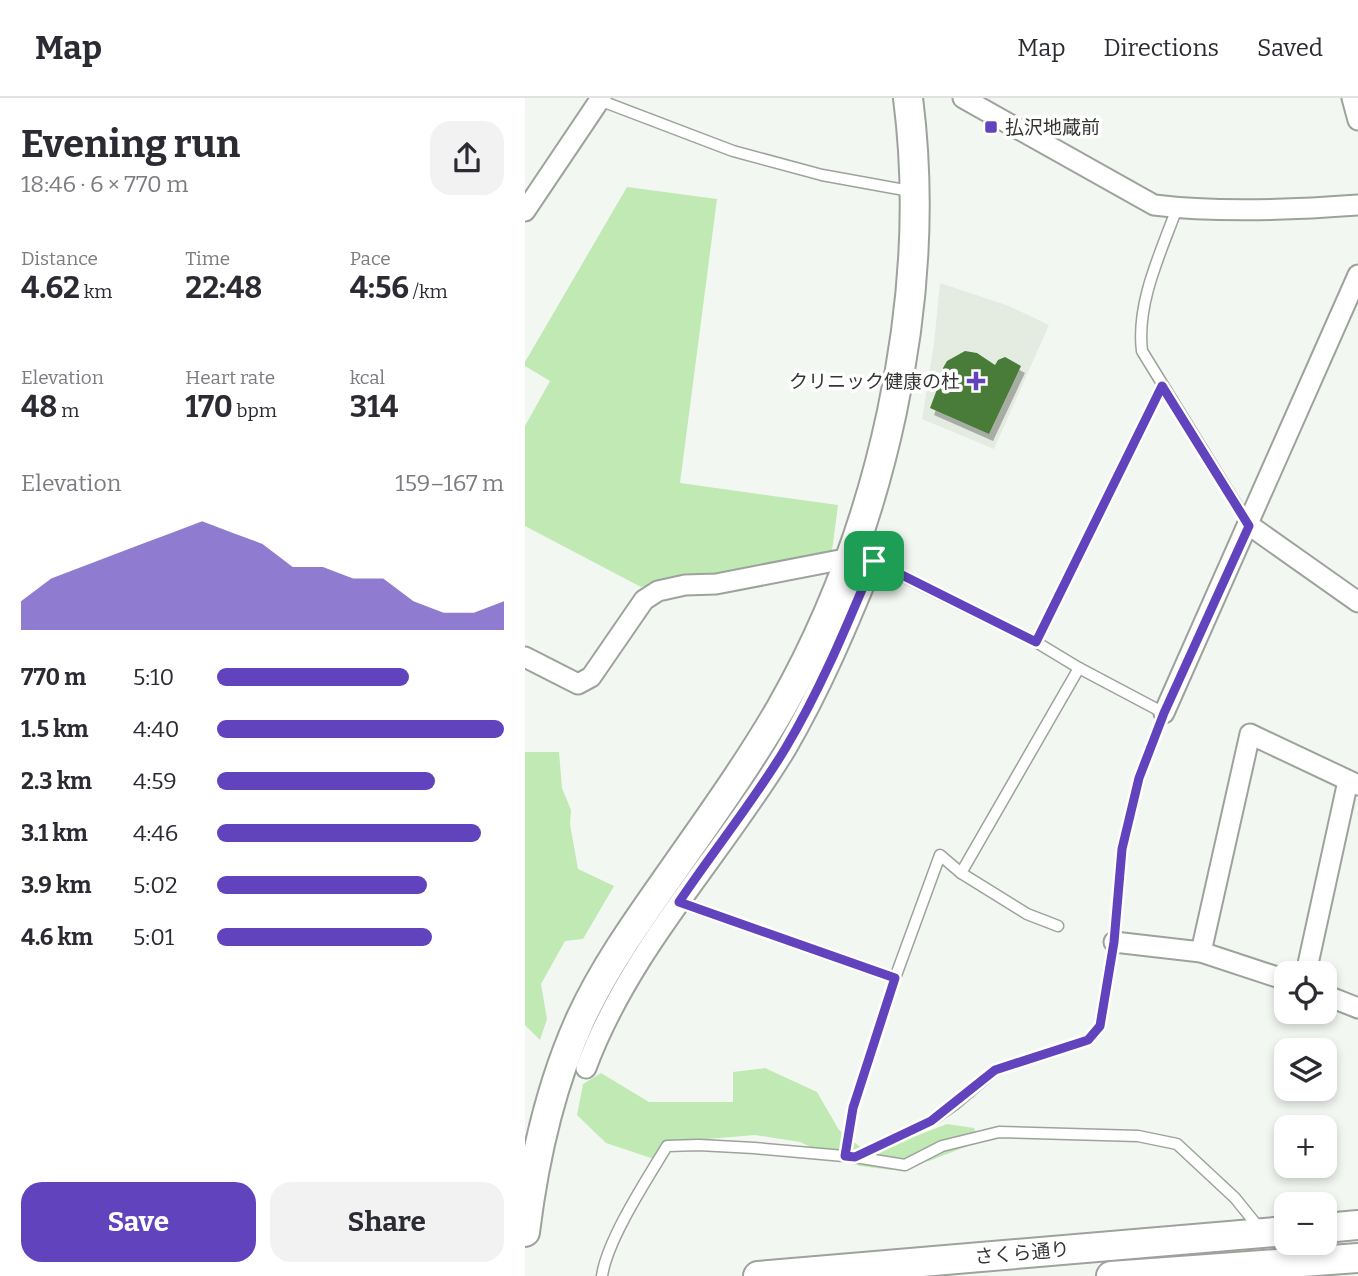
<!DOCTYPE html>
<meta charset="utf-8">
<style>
:root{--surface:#fff;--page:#f2f2f3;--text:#2b2b33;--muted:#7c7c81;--line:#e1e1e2;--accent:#6144bd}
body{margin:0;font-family:Bitter,"Noto Sans JP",serif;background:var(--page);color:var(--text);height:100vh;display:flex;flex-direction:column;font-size:26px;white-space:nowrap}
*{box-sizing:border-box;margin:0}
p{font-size:23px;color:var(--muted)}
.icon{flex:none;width:38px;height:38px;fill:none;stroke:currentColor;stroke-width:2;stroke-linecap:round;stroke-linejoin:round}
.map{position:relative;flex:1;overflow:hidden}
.panel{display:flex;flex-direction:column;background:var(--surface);width:525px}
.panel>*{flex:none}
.tools{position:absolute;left:749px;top:863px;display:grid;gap:14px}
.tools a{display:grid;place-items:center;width:63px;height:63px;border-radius:14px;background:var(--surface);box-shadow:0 4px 10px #0003;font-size:35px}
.pin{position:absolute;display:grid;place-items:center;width:60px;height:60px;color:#fff;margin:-30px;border-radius:14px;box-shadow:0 4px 10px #0006}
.round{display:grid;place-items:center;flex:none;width:74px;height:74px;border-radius:21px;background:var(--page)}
.summary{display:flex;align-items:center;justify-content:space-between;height:119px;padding:0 21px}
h1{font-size:38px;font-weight:700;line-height:52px}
.figures{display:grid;grid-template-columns:repeat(3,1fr);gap:10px;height:119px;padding:7px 21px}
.figures div{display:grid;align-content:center}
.figures b{font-size:30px;font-weight:700}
.figures small{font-size:19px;font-weight:400}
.figures p{font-size:19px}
.chart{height:196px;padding:14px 21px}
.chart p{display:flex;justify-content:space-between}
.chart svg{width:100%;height:126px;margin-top:7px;fill:var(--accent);opacity:.7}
.action{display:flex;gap:14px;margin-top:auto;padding:14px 21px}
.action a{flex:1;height:80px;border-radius:21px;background:var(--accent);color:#fff;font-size:28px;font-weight:700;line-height:80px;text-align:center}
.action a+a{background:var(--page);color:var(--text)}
ul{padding:0 21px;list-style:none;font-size:23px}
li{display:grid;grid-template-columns:112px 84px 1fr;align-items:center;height:52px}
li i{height:18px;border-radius:9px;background:var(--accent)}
header{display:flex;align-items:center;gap:42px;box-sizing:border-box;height:98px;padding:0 35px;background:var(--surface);border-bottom:2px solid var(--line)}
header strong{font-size:33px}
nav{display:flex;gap:38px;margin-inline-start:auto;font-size:24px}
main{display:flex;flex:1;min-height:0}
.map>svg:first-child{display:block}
.built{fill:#e4ece1}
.green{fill:#c0e9b4}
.building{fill:#487b38;filter:url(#shadow)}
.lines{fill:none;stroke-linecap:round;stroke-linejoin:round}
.lane-casing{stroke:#9ea29d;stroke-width:13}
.street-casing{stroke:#9ea29d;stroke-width:23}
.secondary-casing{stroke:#9ea29d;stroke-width:32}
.path{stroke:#8d908c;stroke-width:3.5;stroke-dasharray:3.5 3.5;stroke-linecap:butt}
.lane{stroke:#fff;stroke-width:10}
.street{stroke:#fff;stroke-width:19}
.secondary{stroke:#fff;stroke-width:28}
.route-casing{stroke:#fff;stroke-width:14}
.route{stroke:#6144bd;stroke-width:9}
.poi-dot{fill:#6144bd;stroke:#fff;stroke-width:2.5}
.labels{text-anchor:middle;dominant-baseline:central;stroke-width:7;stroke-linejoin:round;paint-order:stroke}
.poi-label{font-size:19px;fill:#353634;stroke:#fff;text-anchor:start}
.street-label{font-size:19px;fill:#353634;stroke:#fff}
</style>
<header>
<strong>Map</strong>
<nav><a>Map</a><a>Directions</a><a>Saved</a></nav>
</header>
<main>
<section class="panel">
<div class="summary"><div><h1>Evening run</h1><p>18:46 · 6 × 770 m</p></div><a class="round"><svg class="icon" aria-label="share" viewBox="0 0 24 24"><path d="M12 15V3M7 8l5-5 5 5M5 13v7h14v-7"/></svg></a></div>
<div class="figures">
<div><p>Distance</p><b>4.62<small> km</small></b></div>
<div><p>Time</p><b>22:48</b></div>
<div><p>Pace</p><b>4:56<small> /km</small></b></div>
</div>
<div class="figures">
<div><p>Elevation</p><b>48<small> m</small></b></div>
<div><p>Heart rate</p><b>170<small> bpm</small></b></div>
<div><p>kcal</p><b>314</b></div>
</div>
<div class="chart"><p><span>Elevation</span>159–167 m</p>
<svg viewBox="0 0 160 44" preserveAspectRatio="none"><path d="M0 44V34L10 26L20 22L30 18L40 14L50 10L60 6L70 10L80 14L90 22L100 22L110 26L120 26L130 34L140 38L150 38L160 34V44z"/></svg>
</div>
<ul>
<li><b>770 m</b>5:10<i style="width:67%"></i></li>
<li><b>1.5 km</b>4:40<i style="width:100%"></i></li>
<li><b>2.3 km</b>4:59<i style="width:76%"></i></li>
<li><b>3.1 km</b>4:46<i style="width:92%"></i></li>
<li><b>3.9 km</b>5:02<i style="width:73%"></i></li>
<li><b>4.6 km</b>5:01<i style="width:75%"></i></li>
</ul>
<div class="action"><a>Save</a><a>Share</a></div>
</section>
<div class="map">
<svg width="833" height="1178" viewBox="0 0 833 1178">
<defs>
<filter id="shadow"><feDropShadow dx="4" dy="7" stdDeviation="0" flood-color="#0004"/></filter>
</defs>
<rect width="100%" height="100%" fill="#f3f7f2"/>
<polygon class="built" points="415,185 484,208 524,227 469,351 397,321 409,245"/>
<g class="green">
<polygon points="102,89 192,101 155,385 313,407 307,453 116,489 0,428 0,328 25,283 0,268 0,264"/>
<polygon points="0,654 34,654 37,690 46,712 45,726 53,771 89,788 58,841 40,843 16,886 22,921 15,942 0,927"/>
<polygon points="240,970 292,994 314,1032 344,1056 422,1026 449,1030 453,1044 404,1063 366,1072 335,1068 307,1059 275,1044 230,1037 171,1042 129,1061 81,1045 52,1017 58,986 76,975 124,1004 208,1004 208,974"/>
</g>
<polygon class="building" points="440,253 452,255 470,267 473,262 480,259 496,268 464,336 405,310 414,286 418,284 418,270 422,263"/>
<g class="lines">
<g class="lane-casing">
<g id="lane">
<polyline points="74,2 208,53 297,77 385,93"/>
<path d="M652 110C636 154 611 205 617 253L724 427"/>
<polyline points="511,544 637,288"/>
<polyline points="154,804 370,880 415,757 436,775"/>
<polyline points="533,828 502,816 436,775 554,570"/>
<polyline points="330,1059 406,1023 429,1007 470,972 563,942 575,928 589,844 597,751 614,680 639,615 554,570 511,544 347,463"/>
<path d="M77 1178C82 1142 122 1081 142 1048L174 1047 229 1050 330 1059 380 1067 417 1048 474 1034 613 1038 652 1046 710 1100 735 1131"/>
</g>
</g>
<g class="street-casing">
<g id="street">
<path d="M438 0 629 107C694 115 767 112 833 107"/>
<polyline points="827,0 833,22"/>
<polyline points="0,113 76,0"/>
<polyline points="724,427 833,504"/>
<polyline points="0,559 53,586 66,579 119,502 133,493 160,487 191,486 325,460"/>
<polyline points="639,615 833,177"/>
<polyline points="589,844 676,854 761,882"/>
<polyline points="676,854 725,636 833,687"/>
<polyline points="781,875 823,683"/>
<polyline points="800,897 833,910"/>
<path d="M61 970C105 851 196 759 261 651 296 591 323 527 349 463"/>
</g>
</g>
<g class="secondary-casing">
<g id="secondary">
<polyline points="800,1130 833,1127"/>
<path d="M0 1134C9 1061 25 988 56 920 80 868 114 821 147 774 184 721 223 667 256 610 356 434 409 202 383 0"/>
<polyline points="233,1178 761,1133"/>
<polyline points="586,1178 833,1160"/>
</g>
</g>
<polyline class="path" points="322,1046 328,1010 367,892"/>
<use href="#lane" class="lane"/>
<use href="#street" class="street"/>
<use href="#secondary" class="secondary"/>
</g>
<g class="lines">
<g class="route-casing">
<path id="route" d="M637 288 724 428 639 615 614 680 597 751 589 844 575 928 563 942 470 972 406 1023 330 1059 320 1058 328 1010 370 880 154 804C189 752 228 704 260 651 296 591 322 527 349 463L511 544Z"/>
</g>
<use href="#route" class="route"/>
</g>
<g class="poi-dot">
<rect x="459" y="22" width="14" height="14" rx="3.5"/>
<path d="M447.5 272.5h7v7h7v7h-7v7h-7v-7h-7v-7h7z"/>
</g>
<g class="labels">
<g class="poi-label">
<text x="480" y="29">払沢地蔵前</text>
<text x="435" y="283" text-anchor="end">クリニック健康の杜</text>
</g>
<g class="street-label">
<text transform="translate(497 1155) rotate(-5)">さくら通り</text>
</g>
</g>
</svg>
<div class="tools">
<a><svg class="icon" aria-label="locate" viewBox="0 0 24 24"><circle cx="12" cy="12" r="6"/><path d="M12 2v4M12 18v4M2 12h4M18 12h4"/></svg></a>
<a><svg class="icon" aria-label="layers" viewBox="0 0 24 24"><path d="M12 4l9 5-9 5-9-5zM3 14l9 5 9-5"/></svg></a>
<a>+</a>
<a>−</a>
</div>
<div class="pin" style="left:349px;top:463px;background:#1e9e55"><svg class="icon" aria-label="arrive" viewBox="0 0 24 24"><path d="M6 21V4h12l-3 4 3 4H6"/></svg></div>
</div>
</main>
